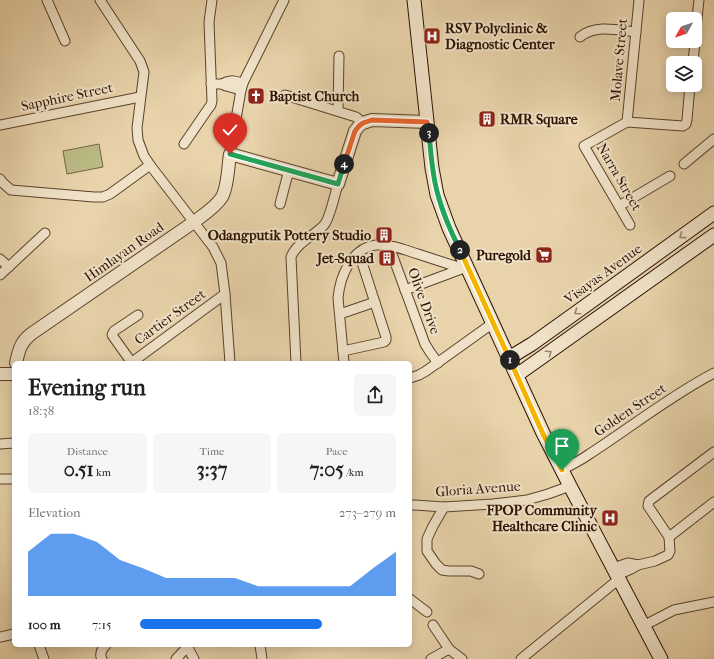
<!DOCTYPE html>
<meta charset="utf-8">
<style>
:root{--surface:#fff;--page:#f6f6f6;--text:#222;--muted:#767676;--accent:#1a73e8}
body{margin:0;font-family:"IM FELL French Canon",serif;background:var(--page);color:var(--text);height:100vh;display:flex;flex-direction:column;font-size:15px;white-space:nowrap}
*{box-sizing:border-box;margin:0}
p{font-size:13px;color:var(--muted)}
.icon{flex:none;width:22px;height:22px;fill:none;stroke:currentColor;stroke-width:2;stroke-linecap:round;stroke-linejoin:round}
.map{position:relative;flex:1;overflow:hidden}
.sheet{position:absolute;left:12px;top:361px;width:400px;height:286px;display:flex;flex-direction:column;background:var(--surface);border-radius:6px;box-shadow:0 2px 10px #0003}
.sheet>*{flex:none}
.needle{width:26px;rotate:230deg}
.controls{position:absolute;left:666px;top:12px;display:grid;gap:8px}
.controls a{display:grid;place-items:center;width:36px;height:36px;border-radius:6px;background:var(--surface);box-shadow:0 2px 10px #0003;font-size:20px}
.pin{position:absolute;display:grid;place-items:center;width:34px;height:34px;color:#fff;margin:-41px -17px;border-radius:50% 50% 50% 0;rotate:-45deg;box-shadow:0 0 4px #0007}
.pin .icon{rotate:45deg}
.km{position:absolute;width:20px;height:20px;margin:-10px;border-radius:50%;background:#222;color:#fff;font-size:11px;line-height:20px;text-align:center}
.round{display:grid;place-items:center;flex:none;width:42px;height:42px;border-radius:6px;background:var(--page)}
.summary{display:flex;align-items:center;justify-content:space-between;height:68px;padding:0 16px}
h1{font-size:22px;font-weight:800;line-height:30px}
.figures{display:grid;grid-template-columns:repeat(3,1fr);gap:6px;height:68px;padding:4px 16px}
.figures div{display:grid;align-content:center;border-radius:6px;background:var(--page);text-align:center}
.figures b{font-size:20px;font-weight:800}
.figures small{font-size:11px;font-weight:400}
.figures p{font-size:11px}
.chart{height:112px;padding:8px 16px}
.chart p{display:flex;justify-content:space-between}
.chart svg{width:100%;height:72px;margin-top:4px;fill:var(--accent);opacity:.7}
ul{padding:0 16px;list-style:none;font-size:13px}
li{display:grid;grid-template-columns:64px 48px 1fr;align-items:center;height:30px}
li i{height:10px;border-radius:5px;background:var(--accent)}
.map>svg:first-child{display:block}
.green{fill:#bbbb85;stroke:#736643}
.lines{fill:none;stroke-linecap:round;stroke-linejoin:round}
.minor-casing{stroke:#5a422b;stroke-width:11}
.tertiary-casing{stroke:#5a422b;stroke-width:14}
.secondary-casing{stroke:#2b1101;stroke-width:15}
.minor{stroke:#f0e2c8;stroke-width:9}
.tertiary{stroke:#f0e2c8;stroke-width:12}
.secondary{stroke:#f0e2c8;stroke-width:13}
.oneway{stroke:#97846e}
.split-1-casing{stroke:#fff;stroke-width:8}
.split-2-casing{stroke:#fff;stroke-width:8}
.split-3-casing{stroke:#fff;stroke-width:8}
.split-4-casing{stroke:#fff;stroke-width:8}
.split-5-casing{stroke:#fff;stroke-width:8}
.split-1{stroke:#f5b400;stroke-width:5}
.split-2{stroke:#f5b400;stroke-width:5}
.split-3{stroke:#22a559;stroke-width:5}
.split-4{stroke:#f0652b;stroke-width:5}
.split-5{stroke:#22a559;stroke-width:5}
.labels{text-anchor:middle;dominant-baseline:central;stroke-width:4;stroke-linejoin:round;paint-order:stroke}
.poi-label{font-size:14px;font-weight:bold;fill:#2b1101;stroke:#f0e2c8;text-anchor:end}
.street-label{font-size:14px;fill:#2b1101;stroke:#f0e2c8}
</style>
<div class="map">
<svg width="714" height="659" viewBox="0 0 714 659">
<rect width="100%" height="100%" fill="#e8d3aa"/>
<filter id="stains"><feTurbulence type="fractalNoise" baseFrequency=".005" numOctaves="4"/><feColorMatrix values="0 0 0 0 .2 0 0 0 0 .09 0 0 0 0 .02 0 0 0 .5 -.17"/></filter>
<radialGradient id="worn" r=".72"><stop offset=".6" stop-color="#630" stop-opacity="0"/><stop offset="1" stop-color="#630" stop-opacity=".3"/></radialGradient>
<polygon class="green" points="99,144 103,167 67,174 63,151"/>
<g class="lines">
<g class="minor-casing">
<g id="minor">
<polyline points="47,0 65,41"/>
<polyline points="100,0 140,61 144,72 137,128 138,140 144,156 150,165 213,247 221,263 225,294 230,363"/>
<path d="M580 37C595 24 618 30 636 32"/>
<polyline points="695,37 699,0"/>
<polyline points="693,63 695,41"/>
<polyline points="211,84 222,84 226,86 241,90"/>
<path d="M222 84C230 79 234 81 243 83"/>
<polyline points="285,95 356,117 363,123"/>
<polyline points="338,111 339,56"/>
<polyline points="627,122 639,0"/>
<polyline points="0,125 140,97"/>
<polyline points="184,144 208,109 211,105 212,101 209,22 212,0"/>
<polyline points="230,154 241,90 243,83 284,0"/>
<polyline points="684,164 714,139"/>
<polyline points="0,179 3,183 11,190 94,197 103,197 110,194 150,165"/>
<polyline points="280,204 289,170"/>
<polyline points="619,206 670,176"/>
<polyline points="630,225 584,146 627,122 683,126 686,124 687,120 690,85"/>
<polyline points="389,246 425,344 430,352 438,363"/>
<polyline points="0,259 9,267"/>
<polyline points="0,275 45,233"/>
<polyline points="405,290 464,268"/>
<polyline points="340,314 375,302"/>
<polyline points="343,351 384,342 386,340 386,337 359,253"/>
<polyline points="131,363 225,294"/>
<polyline points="132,363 112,335 114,331 138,315"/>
<path d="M296 363 291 257C297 242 313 237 324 225 330 219 335 193 338 184"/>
<path d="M344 363 338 298C340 277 351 248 376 245 391 244 405 250 418 254 433 259 448 264 462 268"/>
<polyline points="410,378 419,375 426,371 493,323"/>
<polyline points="0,444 14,443"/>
<path d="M562 470C570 465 580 461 588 455 630 428 670 396 714 373"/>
<polyline points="0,479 14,479"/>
<polyline points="410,505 415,505 444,507 493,504 527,500 548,494 570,486"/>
<polyline points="444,507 433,526 427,539 427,551 436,564 442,570 449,571 471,571 479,574"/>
<polyline points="669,537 714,502"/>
<polyline points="613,568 628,563 638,565"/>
<polyline points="618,575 631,569 638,565 655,561 668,555 670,551 669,537 648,506 649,501 714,452"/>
<polyline points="410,599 427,612"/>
<polyline points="433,625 449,649 462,659"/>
<polyline points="643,626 674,610 714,602"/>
<polyline points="0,637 14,634"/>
<polyline points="39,645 44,659"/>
<polyline points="260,645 262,659"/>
<polyline points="187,646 194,659"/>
<path d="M102 659C99 654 102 649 106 645"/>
<polyline points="176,659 189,645"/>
<polyline points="431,659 449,649"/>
<polyline points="521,659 619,579"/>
</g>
</g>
<g class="tertiary-casing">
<g id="tertiary">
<path d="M16 363C19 350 20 343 31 334L194 222C203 215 216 207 222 197 228 186 228 167 230 154L338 184 355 131 359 126 363 123 372 120 427 122"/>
<polyline points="0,374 14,374 14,373"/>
</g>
</g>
<g class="secondary-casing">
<g id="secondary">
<polyline points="414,0 432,168 437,195 449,228 543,433 570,486 661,659"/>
<polyline points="509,358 532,344 581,309 714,213"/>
<polyline points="517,375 714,235"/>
</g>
</g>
<use href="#minor" class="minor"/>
<use href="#tertiary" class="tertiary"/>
<use href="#secondary" class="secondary"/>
</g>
<defs><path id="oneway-chevron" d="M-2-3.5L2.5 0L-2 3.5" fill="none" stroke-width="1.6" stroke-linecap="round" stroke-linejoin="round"/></defs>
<g class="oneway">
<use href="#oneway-chevron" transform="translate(682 236) rotate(144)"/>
<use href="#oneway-chevron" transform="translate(577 312) rotate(145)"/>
<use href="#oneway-chevron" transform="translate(549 353) rotate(-35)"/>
</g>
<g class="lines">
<g class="split-1-casing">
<polyline id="split-1" points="510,360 543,434 562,470"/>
</g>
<g class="split-2-casing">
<polyline id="split-2" points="460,250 510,360"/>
</g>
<g class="split-3-casing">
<path id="split-3" d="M429 133C431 154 432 175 438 195 443 214 451 232 460 250"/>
</g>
<g class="split-4-casing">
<polyline id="split-4" points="344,164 355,131 359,126 363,123 372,120 427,122 429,133"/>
</g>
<g class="split-5-casing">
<polyline id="split-5" points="230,154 338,184 344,164"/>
</g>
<use href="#split-1" class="split-1"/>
<use href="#split-2" class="split-2"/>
<use href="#split-3" class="split-3"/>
<use href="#split-4" class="split-4"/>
<use href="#split-5" class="split-5"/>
</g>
<defs>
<g id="hospital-square" transform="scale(0.9)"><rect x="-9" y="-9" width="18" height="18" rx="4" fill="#8f2418" stroke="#f0e2c8"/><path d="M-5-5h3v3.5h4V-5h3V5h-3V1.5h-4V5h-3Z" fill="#fff"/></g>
<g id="church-square" transform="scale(0.9)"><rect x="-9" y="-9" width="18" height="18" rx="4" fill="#8f2418" stroke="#f0e2c8"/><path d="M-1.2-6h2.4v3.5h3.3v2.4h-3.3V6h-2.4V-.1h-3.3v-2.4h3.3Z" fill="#fff"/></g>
<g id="building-square" transform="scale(0.9)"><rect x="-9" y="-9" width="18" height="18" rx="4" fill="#8f2418" stroke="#f0e2c8"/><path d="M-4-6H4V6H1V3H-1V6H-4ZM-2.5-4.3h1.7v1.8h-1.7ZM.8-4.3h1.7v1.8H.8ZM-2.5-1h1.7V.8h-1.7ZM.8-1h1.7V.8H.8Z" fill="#fff"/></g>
<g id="supermarket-square" transform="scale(0.9)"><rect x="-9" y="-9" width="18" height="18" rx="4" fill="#8f2418" stroke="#f0e2c8"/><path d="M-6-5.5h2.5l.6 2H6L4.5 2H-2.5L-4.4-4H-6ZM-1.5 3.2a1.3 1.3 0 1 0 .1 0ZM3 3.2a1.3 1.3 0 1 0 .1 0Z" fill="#fff"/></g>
</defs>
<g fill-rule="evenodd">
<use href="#hospital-square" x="432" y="36"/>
<use href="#church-square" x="256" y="96"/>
<use href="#building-square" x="487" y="119"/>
<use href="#building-square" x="384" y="235"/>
<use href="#supermarket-square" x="544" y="255"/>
<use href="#building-square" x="387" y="258"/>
<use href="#hospital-square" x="610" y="518"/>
</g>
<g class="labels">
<g class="poi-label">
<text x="445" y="28" text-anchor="start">RSV Polyclinic &amp;<tspan x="445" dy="16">Diagnostic Center</tspan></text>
<text x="269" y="96" text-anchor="start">Baptist Church</text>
<text x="500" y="119" text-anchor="start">RMR Square</text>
<text x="371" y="235">Odangputik Pottery Studio</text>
<text x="531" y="255">Puregold</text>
<text x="374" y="258">Jet-Squad</text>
<text x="597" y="510">FPOP Community<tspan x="597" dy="16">Healthcare Clinic</tspan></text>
</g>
<g class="street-label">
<text transform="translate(619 60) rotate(-85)">Molave Street</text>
<text transform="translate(67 97) rotate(-12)">Sapphire Street</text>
<text transform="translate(619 177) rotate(60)">Narra Street</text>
<text transform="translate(124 252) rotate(-35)">Himlayan Road</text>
<text transform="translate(603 274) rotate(-36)">Visayas Avenue</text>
<text transform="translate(424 301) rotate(70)">Olive Drive</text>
<text transform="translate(170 317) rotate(-36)">Cartier Street</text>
<text transform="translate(630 410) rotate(-34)">Golden Street</text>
<text transform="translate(478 489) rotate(-4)">Gloria Avenue</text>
</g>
</g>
<rect width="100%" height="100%" filter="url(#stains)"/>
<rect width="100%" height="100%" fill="url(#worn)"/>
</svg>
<div class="controls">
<a><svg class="needle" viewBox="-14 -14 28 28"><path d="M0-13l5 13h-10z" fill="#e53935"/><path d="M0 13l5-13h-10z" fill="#767676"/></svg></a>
<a><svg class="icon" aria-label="layers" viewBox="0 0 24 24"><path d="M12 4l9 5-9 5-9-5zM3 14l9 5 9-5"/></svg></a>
</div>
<div class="pin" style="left:562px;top:470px;background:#1e9e55"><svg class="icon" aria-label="arrive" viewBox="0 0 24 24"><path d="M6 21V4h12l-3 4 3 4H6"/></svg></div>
<div class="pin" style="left:230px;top:154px;background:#d93025"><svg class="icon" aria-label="check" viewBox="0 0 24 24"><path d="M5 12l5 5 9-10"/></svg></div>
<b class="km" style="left:510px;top:360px">1</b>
<b class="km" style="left:460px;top:250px">2</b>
<b class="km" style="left:429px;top:133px">3</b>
<b class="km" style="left:344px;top:164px">4</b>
<section class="sheet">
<div class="summary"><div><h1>Evening run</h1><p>18:38</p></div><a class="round"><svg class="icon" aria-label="share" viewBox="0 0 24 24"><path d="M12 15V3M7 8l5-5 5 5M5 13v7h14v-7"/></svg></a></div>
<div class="figures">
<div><p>Distance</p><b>0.51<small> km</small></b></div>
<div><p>Time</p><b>3:37</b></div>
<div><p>Pace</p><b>7:05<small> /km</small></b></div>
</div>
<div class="chart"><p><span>Elevation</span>273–279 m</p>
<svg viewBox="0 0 160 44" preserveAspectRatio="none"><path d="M0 44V17L10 6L20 6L30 11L40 22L50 27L60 33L70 33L80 33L90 33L100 38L110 38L120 38L130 38L140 38L150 27L160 17V44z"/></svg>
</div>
<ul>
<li><b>100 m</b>7:15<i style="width:71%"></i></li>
</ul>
</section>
</div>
